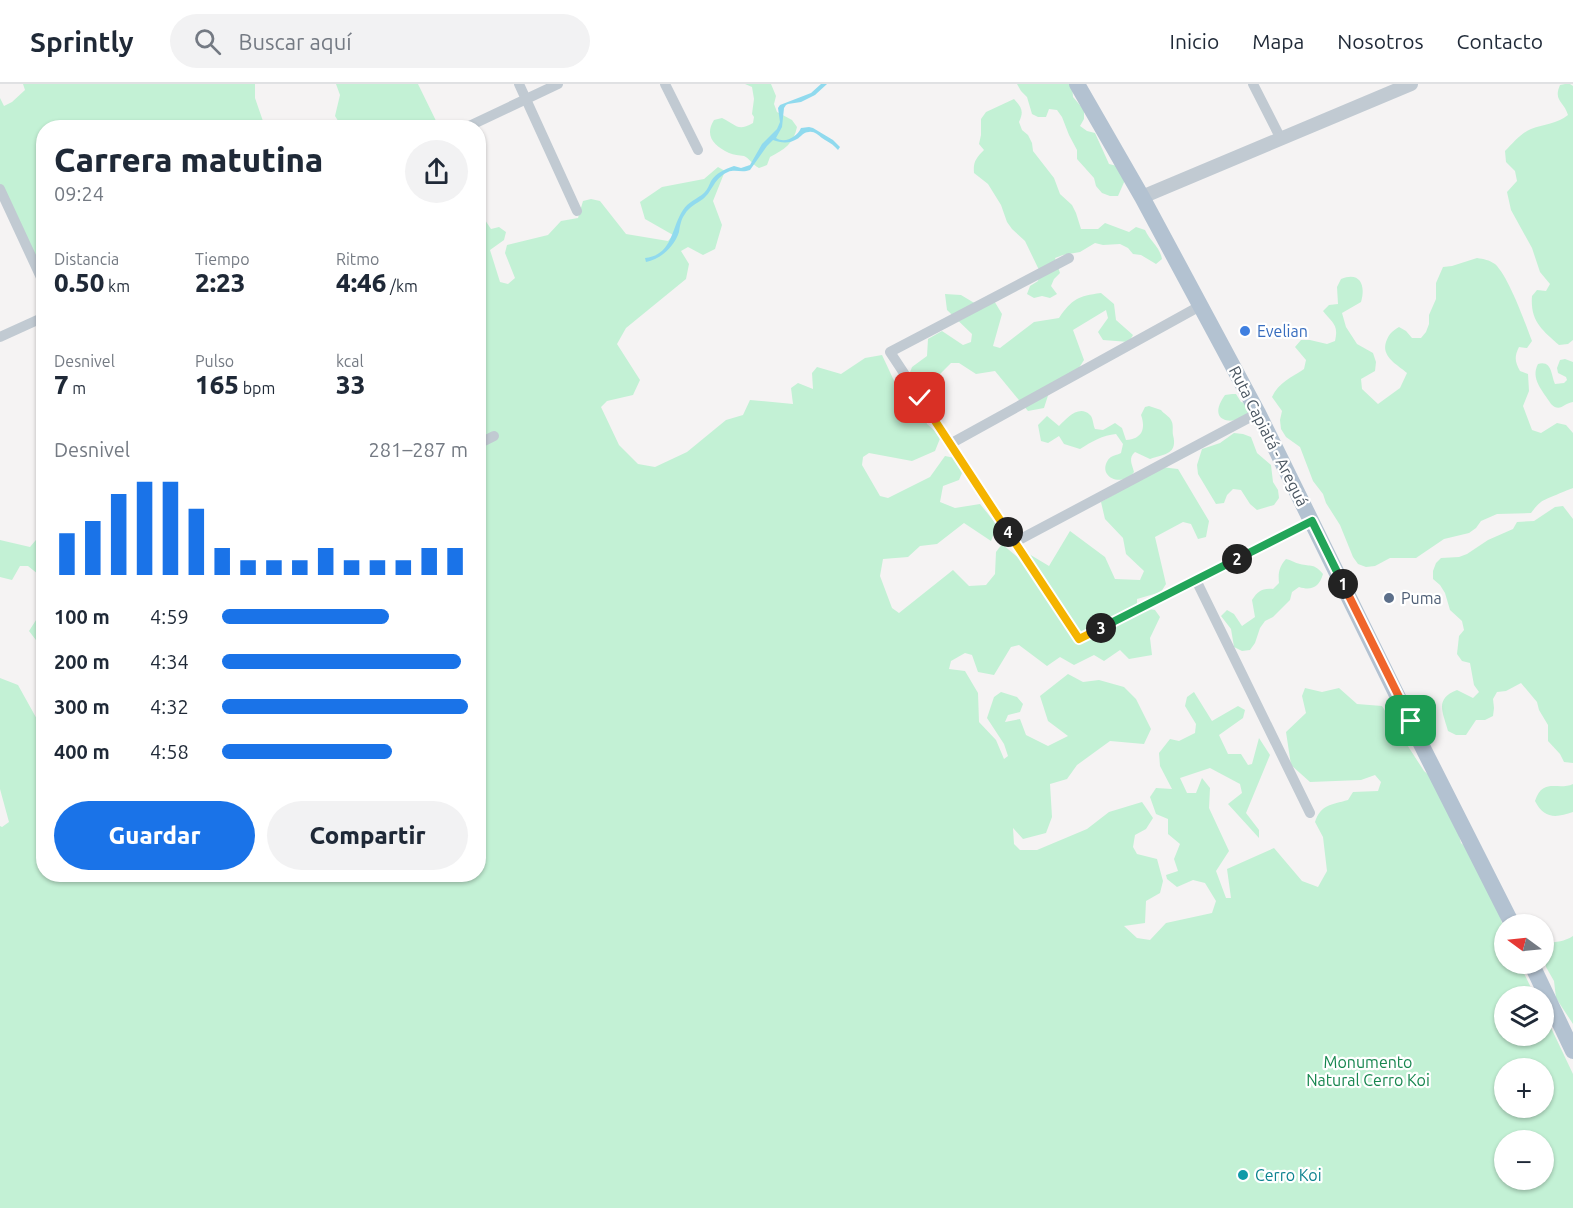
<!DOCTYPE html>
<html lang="es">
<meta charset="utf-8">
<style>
:root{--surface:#fff;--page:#f2f2f3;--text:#1f2937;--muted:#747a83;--line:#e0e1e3;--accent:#1a73e8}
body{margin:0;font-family:Ubuntu,sans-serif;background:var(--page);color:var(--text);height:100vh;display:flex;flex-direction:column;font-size:22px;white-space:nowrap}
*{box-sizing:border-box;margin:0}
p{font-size:20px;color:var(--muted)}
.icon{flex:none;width:33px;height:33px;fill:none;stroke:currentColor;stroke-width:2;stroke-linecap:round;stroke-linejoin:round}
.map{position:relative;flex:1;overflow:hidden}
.sheet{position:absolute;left:36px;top:36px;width:450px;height:762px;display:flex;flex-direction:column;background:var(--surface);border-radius:24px;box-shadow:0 2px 4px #0004}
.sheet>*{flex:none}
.needle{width:39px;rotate:285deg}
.buttons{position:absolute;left:1494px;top:830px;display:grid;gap:12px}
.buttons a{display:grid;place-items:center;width:60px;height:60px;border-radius:50%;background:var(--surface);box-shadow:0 2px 4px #0004;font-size:30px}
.pin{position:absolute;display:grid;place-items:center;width:51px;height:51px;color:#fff;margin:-26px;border-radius:12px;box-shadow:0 3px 9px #0006}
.km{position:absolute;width:30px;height:30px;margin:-15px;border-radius:50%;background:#222;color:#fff;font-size:16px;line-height:30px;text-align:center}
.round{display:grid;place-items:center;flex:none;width:63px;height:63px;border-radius:32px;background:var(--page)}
.head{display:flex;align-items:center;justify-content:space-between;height:102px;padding:0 18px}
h1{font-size:33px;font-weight:800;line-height:45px}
.metrics{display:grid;grid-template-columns:repeat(3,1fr);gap:9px;height:102px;padding:6px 18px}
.metrics div{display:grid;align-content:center}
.metrics b{font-size:26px;font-weight:800}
.metrics small{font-size:16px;font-weight:400}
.metrics p{font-size:16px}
.chart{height:168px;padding:12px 18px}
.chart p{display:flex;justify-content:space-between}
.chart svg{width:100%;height:108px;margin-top:6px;stroke:var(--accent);stroke-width:6}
.button{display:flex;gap:12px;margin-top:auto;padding:12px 18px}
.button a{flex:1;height:69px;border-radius:36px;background:var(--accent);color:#fff;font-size:24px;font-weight:800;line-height:69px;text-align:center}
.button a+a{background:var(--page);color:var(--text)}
ul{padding:0 18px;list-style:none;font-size:20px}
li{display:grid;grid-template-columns:96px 72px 1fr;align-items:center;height:45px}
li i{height:15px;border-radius:8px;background:var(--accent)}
header{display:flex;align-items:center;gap:36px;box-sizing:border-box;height:84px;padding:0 30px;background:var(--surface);border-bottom:2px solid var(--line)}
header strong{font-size:28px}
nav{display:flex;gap:33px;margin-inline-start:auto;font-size:21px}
.search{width:420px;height:54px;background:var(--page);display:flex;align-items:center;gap:15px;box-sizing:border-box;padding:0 21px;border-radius:33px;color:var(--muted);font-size:22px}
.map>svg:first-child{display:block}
.green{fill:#c3f1d5;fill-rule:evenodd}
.water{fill:#90daee}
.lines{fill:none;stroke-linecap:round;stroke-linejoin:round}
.minor{stroke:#c1cad2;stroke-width:10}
.tertiary{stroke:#c1cad2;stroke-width:14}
.primary{stroke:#b3c2d1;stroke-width:16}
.split-1-casing{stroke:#fff;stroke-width:12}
.split-2-casing{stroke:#fff;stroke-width:12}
.split-3-casing{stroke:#fff;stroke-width:12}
.split-4-casing{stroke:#fff;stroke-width:12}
.split-5-casing{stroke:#fff;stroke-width:12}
.split-1{stroke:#f0652b;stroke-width:8}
.split-2{stroke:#22a559;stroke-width:8}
.split-3{stroke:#22a559;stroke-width:8}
.split-4{stroke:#f5b400;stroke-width:8}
.split-5{stroke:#f5b400;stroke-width:8}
.shop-dot{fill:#3f7fe0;stroke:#fff;stroke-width:2}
.service-dot{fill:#5c6f8a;stroke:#fff;stroke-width:2}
.culture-dot{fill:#0f9aa8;stroke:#fff;stroke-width:2}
.labels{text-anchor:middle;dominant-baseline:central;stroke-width:4.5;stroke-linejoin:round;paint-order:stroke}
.shop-label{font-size:16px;fill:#366cbe;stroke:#fff;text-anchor:start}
.street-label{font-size:16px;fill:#4a5661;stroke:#fff}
.service-label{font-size:16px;fill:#4e5e75;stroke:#fff;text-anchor:start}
.park-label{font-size:16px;fill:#17864f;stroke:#fff}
.culture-label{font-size:16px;fill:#0d838f;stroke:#fff;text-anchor:start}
</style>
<header>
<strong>Sprintly</strong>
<div class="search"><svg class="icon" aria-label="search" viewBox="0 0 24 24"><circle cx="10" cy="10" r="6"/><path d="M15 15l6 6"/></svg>Buscar aquí</div>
<nav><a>Inicio</a><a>Mapa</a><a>Nosotros</a><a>Contacto</a></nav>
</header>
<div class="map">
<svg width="1573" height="1124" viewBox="0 0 1573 1124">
<rect width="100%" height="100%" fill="#f5f3f3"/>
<g class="green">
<polygon points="23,0 255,0 255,14 265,43 44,44 43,192 0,103 0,14 4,22 12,18 25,6"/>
<polygon points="336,0 418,0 439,43 342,43 335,32 340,11"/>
<path d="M745 0H771L776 12 774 20 777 28 792 36 797 43C794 59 784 66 770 73L767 81 759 84C753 81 749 74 744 72 739 71 734 71 729 69 714 62 704 52 714 36L722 34C737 41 737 48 753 39L754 33 752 30 754 15 752 3Z"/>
<polygon points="1017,0 1072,0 1073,13 1084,26 1084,35 1080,42 1087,47 1095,49 1109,80 1117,82 1125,96 1118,112 1110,112 1102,109 1096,102 1094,94 1077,75 1077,66 1069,51 1062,33 1057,26 1049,25 1046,33 1038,33 1032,30 1027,13 1021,7"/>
<path d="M1565 0H1570L1573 2V256L1568 260 1559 261C1542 246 1530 237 1532 212L1537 206 1546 207 1550 200 1540 188 1532 164 1511 126 1507 108 1517 97 1515 87 1506 78 1505 67C1513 59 1521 49 1531 45 1544 40 1557 40 1568 31 1564 17 1553 17 1560 1Z"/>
<path d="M1014 15C1022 24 1024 27 1019 38L1022 46 1028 51 1032 59 1033 67 1054 94 1060 110 1072 121 1076 129 1081 145H1098L1105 139 1129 148 1136 143 1145 146C1150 157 1160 163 1162 175L1156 180 1141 171 1133 170 1128 164 1120 160 1103 161 1095 159 1080 168 1063 171 1055 174 1060 189 1054 195 1051 202 1057 210 1050 214 1042 212 1034 214 1027 210 1030 202 1038 197 1040 188 1025 157 1012 145 1007 138 1001 121 988 100 974 89C973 78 976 74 984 66L979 60 981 51V35L986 28Z"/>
<path d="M718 83 725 87 713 117 722 141 715 165 703 171 688 163 681 167 689 180 686 195 626 244 617 260 640 296 633 311 607 317 601 323 619 361 638 380 655 383 687 368 726 336 743 331 750 316 793 320 791 304 798 299 813 305 812 289 817 283 841 290 865 274 882 271 903 316 911 317 909 291 912 283 927 272 928 255 942 247 963 261 971 258 972 250 947 226 945 210 961 211 976 220 993 215 1002 230 993 262 1000 264 1034 238 1059 234C1072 215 1078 212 1101 209L1114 220 1116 236 1133 251 1129 258 1103 256 1098 248 1108 234 1106 226 1073 246 1084 276 1075 290 1052 299 1044 324 1028 327 995 287 976 290 959 279H951L936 294 932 316 922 325 927 340 941 352 935 367 912 377 869 369 863 373 862 381 880 412 888 414 930 393 945 372 955 374 962 389 959 396 943 402 940 418 955 424 980 420 997 441 991 457 964 439 937 460 920 462 908 473 883 475 880 492 892 524 899 529 953 486 969 502 986 501 995 490 996 468 1002 460 1021 476 1029 470 1049 482 1070 447 1105 473 1115 495 1140 496 1144 487 1126 470 1123 454 1105 435 1101 418 1161 383 1178 385 1209 437 1206 453 1198 455 1191 440 1183 438 1155 453 1166 500 1161 508 1137 515V523L1155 526 1160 533 1150 554 1152 571 1129 575 1120 566 1104 577 1094 571 1074 581 1060 573 1047 582 1019 561 1011 563 994 591 978 588 972 571 965 569 951 577 949 585 965 587 978 609 979 638 996 656 1004 675 1008 672 1004 660 987 634 994 613 1001 608 1017 613 1023 620 1020 628 1008 631 1005 638 1020 635 1026 651 1048 662 1068 652 1048 637 1040 612 1068 590 1083 598 1099 596 1124 603 1136 615 1151 645 1144 660 1110 657 1077 681 1067 695 1050 700 1052 733 1046 749 1023 755 1013 744 1014 760 1020 766H1037L1087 745 1109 728 1142 718 1153 734 1146 745 1135 751 1133 763 1137 770 1157 775 1163 797 1160 809 1146 817 1145 839 1124 842 1137 854 1150 856 1166 839 1212 829 1216 817 1205 799 1193 796 1177 803 1167 795 1166 791 1178 787 1174 775 1180 760 1168 750V735L1156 730 1150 713 1156 704 1172 705 1160 682 1159 669 1170 655 1179 657 1195 649 1196 640 1185 622 1187 613 1194 608 1212 637 1238 622 1245 626 1243 634 1219 651 1228 670H1241L1248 681 1252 680 1259 654 1270 671 1246 729 1259 746V754L1228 720 1242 709 1240 700 1210 684 1180 694 1187 709H1196L1202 694 1210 704 1209 724 1229 767 1216 787 1226 814H1231L1227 785 1274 764 1302 797 1318 803 1327 787 1323 753 1315 738C1321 720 1331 721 1348 716L1353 708 1378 707 1381 698 1375 691 1361 696 1310 698 1291 681 1286 648 1306 629 1302 612 1305 604 1322 608 1339 604 1357 620 1382 622 1424 687 1437 698 1452 725 1461 759 1487 782 1504 847V879H1519L1535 912H1504V951H1544V929L1573 990V1124H0V742L2 743 9 738 0 705V594L18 601 43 646 44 790H478L479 127 491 145 499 143 506 148 504 156 490 166 500 198 508 200 515 194 505 169 507 161 548 151 561 137 578 134 583 117 591 115 600 117 626 150 668 157 673 151 645 135 640 118 662 103 704 95ZM1504 984H1544V1023H1504ZM1504 1056H1544V1095H1504Z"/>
<path d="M1477 174C1484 175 1489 176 1495 180 1509 193 1525 239 1532 257L1527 264 1519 263C1514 273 1515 278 1520 287L1528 290 1529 307 1523 322 1532 346 1541 349 1557 339 1566 341 1573 349V404C1568 406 1545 415 1541 418 1537 421 1534 425 1531 429L1497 430 1481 437 1476 444 1469 449 1444 455 1416 474H1390L1375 482 1366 483 1358 480 1353 473 1340 441 1326 419 1323 410 1313 397 1300 363 1286 353 1281 345 1280 336 1282 327 1272 313C1279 298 1291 294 1304 285L1306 276 1295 263 1301 256H1310L1327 260 1335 257C1339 240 1332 239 1323 227L1329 221 1338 220 1337 203 1341 195C1360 187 1366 201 1361 218L1342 229 1346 243 1357 260 1373 269 1376 278 1375 287 1361 295 1362 305 1378 320 1400 304 1407 289C1398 281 1381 273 1386 258 1389 250 1392 247 1399 243L1406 247 1412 254H1421L1426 248 1429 240V231L1436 215V199L1443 183 1452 182Z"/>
<path d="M1565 275 1573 278V318C1564 319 1560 329 1551 320 1543 307 1530 295 1538 280 1552 276 1551 291 1555 300L1564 299 1567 296 1566 293 1558 289 1557 284 1560 276Z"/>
<path d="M1232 310H1236L1241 318 1245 319 1249 327C1238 343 1204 340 1225 311Z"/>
<path d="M1149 322 1161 326C1164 330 1169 332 1171 336 1174 341 1172 346 1173 351 1178 370 1165 370 1150 375L1135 368C1128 374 1132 380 1134 388 1122 404 1097 393 1108 376 1110 372 1117 371 1121 369L1123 360 1116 350C1103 351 1091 358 1080 365L1064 360 1059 352 1048 359 1041 357 1038 341 1047 332 1059 342C1066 335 1079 320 1090 331 1093 333 1093 341 1095 345L1103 346 1115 339 1122 344 1126 356C1142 355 1146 345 1141 331L1145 323Z"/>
<polygon points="1234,349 1243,350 1251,353 1257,369 1271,381 1273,398 1278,406 1279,414 1274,421 1257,426 1250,420 1241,406 1233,405 1227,411 1224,419 1216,420 1198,390 1197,381 1202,365 1220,359"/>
<path d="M1563 422 1573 435V679L1564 678 1560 670 1548 657V641L1539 626 1537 618 1521 599 1506 607 1497 608 1493 615 1494 624 1493 632 1485 636H1476L1466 651H1456L1448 647C1443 628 1434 615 1457 606L1473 614 1479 608 1474 601 1470 579 1462 577 1457 570 1459 552 1464 546 1462 537 1450 526 1445 509 1440 501 1433 495V487L1436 479 1441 474 1459 473 1467 470 1488 456 1513 445 1517 438 1534 437 1555 423Z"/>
<polygon points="41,450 43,450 43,494 28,482 20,482 12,496 0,493 0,456 30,463"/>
<path d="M1286 475C1291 476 1295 479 1300 480 1311 483 1314 479 1323 490 1319 503 1312 507 1299 503L1292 508 1290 516 1273 533 1265 537 1260 544 1255 559 1250 566 1242 567 1234 563 1231 545 1221 532 1227 526 1234 530 1242 542 1255 533 1252 516C1258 507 1262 504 1273 505L1279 499C1278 489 1279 483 1286 475Z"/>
<polygon points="43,529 43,588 39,560 29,547 38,533"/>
<path d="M1573 700V728C1556 734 1544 735 1535 717 1543 693 1558 707 1573 700Z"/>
<path d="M1573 852V940L1556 914 1554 897 1546 883 1544 865 1547 860C1557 857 1564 858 1573 852Z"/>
</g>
<path class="water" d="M821 0H827L815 11 801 18 788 20 786 21 784 24 782 43 776 54C785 60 797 53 801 44L809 43 813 44 833 56 840 63 838 66C833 60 828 58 822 54 818 51 814 47 809 48 803 48 801 53 797 55 789 60 781 59 773 56L767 62 750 86C742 89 735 85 728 88 713 95 713 107 703 115 696 120 689 123 685 130 681 135 680 142 679 148 674 163 661 175 646 178L645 174C673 171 671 144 683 126 688 118 697 115 704 109 708 105 709 101 711 97 716 89 725 85 734 82L741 84 750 81 762 60 777 45 780 38 778 24 780 21 811 9Z"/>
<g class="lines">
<g class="minor">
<polyline points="519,0 577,127"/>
<polyline points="665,0 698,66"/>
<polyline points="1253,0 1281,55"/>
<polyline points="465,44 558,0"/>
<polyline points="0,105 44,200"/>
<polyline points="1069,174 890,268 1079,555 1312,437"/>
<polyline points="0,253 44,233"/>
<polyline points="478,360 494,352"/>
<polyline points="950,360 1200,222"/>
<polyline points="1015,458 1258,329"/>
<polyline points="1196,496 1310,729"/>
</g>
<polyline class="tertiary" points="1142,113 1411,0"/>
<g class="primary">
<polyline points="1077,0 1142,113 1258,329 1425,668 1512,840"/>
<polyline points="1531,879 1573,967"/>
</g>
</g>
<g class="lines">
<g class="split-1-casing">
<polyline id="split-1" points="1343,500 1411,637"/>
</g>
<g class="split-2-casing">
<polyline id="split-2" points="1237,475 1312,437 1343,500"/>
</g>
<g class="split-3-casing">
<polyline id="split-3" points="1101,544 1237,475"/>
</g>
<g class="split-4-casing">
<polyline id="split-4" points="1008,448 1079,555 1101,544"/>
</g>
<g class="split-5-casing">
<polyline id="split-5" points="920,314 1008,448"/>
</g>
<use href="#split-1" class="split-1"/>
<use href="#split-2" class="split-2"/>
<use href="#split-3" class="split-3"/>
<use href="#split-4" class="split-4"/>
<use href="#split-5" class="split-5"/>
</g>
<circle class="shop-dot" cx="1245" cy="247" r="6"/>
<circle class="service-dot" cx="1389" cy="514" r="6"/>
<circle class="culture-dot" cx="1243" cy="1091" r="6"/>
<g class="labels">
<g class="shop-label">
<text x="1257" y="247">Evelian</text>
</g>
<g class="street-label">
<text transform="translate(1269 352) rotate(63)">Ruta Capiatá - Areguá</text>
</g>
<g class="service-label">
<text x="1401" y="514">Puma</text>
</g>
<g class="park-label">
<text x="1368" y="978">Monumento<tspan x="1368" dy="18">Natural Cerro Koi</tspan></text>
</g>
<g class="culture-label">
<text x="1255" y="1091">Cerro Koi</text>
</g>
</g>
</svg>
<div class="buttons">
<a><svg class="needle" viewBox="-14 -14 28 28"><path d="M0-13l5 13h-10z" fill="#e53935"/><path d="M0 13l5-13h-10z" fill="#747a83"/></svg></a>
<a><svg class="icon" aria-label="layers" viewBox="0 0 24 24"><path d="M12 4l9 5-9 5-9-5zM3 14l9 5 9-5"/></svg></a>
<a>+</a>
<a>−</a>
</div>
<div class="pin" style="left:1411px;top:637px;background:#1e9e55"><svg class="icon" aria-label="arrive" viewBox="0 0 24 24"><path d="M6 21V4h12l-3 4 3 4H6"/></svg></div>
<div class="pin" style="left:920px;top:314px;background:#d93025"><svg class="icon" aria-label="check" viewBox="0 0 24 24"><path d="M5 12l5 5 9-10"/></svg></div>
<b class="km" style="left:1343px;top:500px">1</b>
<b class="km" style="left:1237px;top:475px">2</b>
<b class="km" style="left:1101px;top:544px">3</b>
<b class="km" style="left:1008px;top:448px">4</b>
<section class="sheet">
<div class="head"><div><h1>Carrera matutina</h1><p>09:24</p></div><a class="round"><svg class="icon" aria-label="share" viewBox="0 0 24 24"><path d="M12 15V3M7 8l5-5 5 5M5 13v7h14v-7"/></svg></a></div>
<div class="metrics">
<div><p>Distancia</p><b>0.50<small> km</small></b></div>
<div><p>Tiempo</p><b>2:23</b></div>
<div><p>Ritmo</p><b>4:46<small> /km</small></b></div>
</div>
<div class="metrics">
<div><p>Desnivel</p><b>7<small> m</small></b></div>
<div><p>Pulso</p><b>165<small> bpm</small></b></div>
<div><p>kcal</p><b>33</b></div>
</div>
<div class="chart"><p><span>Desnivel</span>281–287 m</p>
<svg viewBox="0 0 160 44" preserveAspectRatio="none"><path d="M5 44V27M15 44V22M25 44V11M35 44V6M45 44V6M55 44V17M65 44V33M75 44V38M85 44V38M95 44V38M105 44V33M115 44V38M125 44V38M135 44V38M145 44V33M155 44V33"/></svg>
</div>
<ul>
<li><b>100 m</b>4:59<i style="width:68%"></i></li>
<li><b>200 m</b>4:34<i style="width:97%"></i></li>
<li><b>300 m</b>4:32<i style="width:100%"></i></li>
<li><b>400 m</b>4:58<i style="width:69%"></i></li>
</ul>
<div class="button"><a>Guardar</a><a>Compartir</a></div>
</section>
</div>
